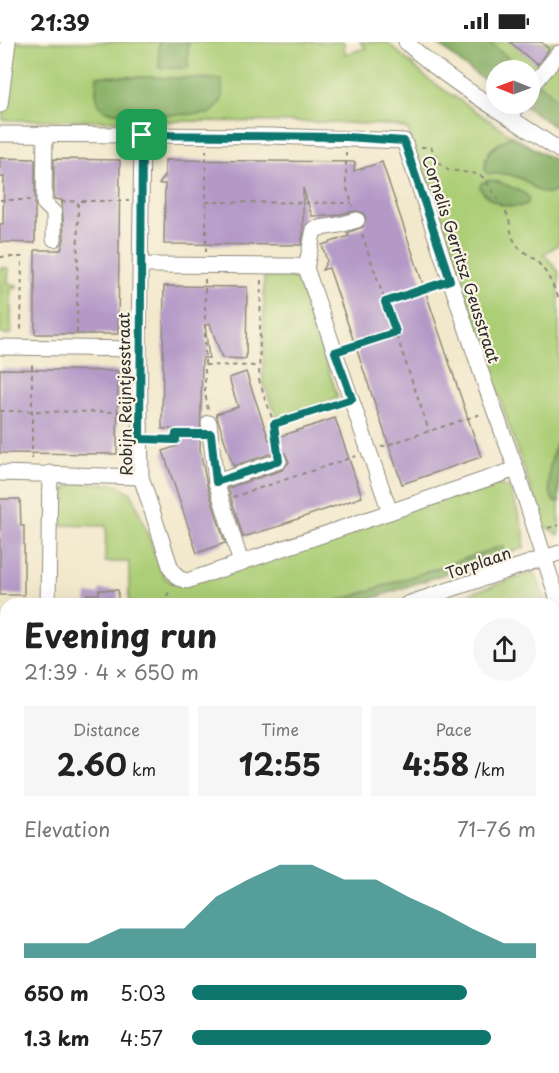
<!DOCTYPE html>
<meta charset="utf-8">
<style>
:root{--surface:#fff;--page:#f6f6f6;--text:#222;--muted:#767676;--accent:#0f766e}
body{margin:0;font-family:"Playpen Sans",sans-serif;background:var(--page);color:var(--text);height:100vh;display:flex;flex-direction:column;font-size:22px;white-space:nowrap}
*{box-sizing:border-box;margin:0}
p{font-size:20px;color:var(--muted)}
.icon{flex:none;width:33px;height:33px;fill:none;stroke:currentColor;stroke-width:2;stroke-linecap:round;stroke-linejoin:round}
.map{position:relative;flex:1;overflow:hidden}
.side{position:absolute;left:0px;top:556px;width:560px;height:476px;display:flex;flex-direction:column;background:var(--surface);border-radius:18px 18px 0 0;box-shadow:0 6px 24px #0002}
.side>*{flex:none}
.needle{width:39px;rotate:271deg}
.buttons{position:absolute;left:486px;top:18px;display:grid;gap:12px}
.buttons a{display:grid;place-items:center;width:54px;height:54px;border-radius:50%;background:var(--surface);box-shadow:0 6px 24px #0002;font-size:30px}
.pin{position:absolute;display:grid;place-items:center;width:51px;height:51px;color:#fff;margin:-26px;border-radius:12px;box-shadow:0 3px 9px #0006}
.round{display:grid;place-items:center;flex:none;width:63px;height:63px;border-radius:32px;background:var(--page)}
.headline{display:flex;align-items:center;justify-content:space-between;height:102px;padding:0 24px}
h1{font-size:33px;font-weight:700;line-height:45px}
.stats{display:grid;grid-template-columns:repeat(3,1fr);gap:9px;height:102px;padding:6px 24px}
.stats div{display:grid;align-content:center;border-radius:0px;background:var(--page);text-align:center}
.stats b{font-size:30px;font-weight:700}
.stats small{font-size:16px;font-weight:400}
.stats p{font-size:16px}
.chart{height:168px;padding:12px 24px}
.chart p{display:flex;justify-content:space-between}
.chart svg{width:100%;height:108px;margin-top:6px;fill:var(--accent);opacity:.7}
ul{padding:0 24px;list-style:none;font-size:20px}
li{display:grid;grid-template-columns:96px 72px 1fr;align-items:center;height:45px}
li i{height:15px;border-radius:8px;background:var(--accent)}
.status{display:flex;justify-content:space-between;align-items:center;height:42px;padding:0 30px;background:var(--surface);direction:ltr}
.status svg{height:16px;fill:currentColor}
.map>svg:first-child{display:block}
.green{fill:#acce76;stroke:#6c7c50;stroke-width:1.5;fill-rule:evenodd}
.forest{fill:#89b167;stroke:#5a6e49;stroke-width:1.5}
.building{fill:#b499c7}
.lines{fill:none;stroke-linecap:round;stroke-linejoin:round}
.minor-casing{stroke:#8e8a7c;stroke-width:17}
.path{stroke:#8e8a7c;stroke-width:2;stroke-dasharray:4.5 4.5;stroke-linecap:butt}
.minor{stroke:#fff;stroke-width:15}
.route-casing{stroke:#fff;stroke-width:12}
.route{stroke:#0f766e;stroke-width:8}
.labels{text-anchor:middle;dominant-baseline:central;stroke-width:4.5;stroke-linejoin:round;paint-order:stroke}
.street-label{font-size:16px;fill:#2b2b2b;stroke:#fcf5e5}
</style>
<div class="status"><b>21:39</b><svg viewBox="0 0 49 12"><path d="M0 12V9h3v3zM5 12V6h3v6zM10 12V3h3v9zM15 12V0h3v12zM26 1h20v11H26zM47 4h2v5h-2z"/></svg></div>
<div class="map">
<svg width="559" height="1031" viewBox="0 0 559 1031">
<rect width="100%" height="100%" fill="#fcf5e5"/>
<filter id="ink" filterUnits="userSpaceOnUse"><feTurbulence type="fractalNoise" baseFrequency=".0167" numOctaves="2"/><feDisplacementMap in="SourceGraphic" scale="12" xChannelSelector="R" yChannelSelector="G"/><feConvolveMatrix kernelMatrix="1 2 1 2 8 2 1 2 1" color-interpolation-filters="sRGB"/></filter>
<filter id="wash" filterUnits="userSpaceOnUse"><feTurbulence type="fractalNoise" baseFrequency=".008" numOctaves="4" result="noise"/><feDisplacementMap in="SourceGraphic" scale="24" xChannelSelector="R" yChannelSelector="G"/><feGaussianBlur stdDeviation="1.35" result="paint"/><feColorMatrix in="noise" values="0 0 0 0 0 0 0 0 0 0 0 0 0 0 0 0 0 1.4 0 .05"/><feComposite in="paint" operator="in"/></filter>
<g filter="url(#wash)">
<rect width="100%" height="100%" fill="#f2e8cc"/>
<g class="green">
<path d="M11 0H159L160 26H187L188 0H344L345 12 366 6 360 0H387L428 37 512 94C494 104 480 109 488 132 498 131 507 131 517 135 534 141 540 159 559 147V202L544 212 559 230V392C553 414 542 437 554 460H559V493L545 485 534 457 408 87 389 83 320 80 3 78 5 34ZM97 35 98 34 221 37 209 72 148 73 106 69 96 52Z"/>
<polygon points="435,0 559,0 559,88 523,62 530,62 530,28 496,28 484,35"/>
<polygon points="0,226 9,226 8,242 17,243 17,246 11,247 11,292 0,292"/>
<polygon points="264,235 294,235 299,240 338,356 277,376 263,340"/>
<path d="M75 441 117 442 132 452 165 536 172 540 492 441 510 446 524 490V506L504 512 501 505 330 562H129V520H105L106 484 57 483C57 461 53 452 75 441Z"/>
<polygon points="535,530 546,562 437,562"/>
<rect x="0" y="730" width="6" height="163"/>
</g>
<g class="forest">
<rect x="159" y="0" width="29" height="26"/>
<polygon points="436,0 489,0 522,28 496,28 496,46 463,23"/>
<path d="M97 34 221 37C224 52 224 63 209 72L148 73 106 69 99 63 96 52Z"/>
<polygon points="538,41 559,57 559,87 521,62 530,62 530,51"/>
<path d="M512 94 559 121V147C540 159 534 141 517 135 507 131 498 131 488 132L485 129C483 109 496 103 512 94Z"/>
<path d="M489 138C501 139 516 147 527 153L529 157 527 162C511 169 489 161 480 146L481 141Z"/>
<path d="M559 392V460H554C542 437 553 414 559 392Z"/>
<polygon points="502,504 504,512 356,562 330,562"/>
<polygon points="554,600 559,618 558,748 554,747"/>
<polygon points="0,905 6,905 6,1026 15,1026 15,1031 0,1031"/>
</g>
<g id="blocks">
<g class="building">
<polygon points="510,0 541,0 549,7 537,23"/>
<polygon points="0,116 35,117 35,201 0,200 0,182 3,182 4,135 0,135"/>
<polygon points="54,117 120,118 118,292 35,292 35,208 61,208 64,197 62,158 54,157"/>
<polygon points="165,118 355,120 354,129 382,120 481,415 402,442 329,226 322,228 327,219 322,203 349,194 347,191 363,185 366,176 363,171 355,169 332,174 312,174 303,146 303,192 301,203 164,202 165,142 159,142 165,134"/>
<polygon points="164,244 247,245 246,317 222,316 210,282 205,283 209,316 203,316 202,319 200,408 207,443 225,501 197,511 163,409 177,404 177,387 162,387"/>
<polygon points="0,327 118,329 117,412 0,411"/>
<polygon points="246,330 269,398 335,376 362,455 283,482 283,483 243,495 228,446 282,428 289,420 285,411 276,410 233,424 216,372 238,365 229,336"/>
<polygon points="0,457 20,457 21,484 24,484 24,553 0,553"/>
<polygon points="99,548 118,548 118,562 86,562 87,552 99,552"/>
</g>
</g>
</g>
<g filter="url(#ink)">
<use href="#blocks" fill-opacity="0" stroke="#8e8a7c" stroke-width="1.5"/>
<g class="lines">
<g class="minor-casing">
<g id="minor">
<path d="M406 0C451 42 508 73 559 108"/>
<polyline points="530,47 559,11"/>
<polyline points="0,63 8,0"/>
<polyline points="510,74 518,62"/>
<polyline points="0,92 271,94 404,99 487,348 516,427 559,562"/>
<polyline points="45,92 44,161 54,171 54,197"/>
<polyline points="142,93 139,307 141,435 171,527 178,536 187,539 516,427"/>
<polyline points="141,223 294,224 306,226 390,470"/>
<polyline points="306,226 314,187 339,183 357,178"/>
<polyline points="0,305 139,307"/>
<polyline points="209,381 216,440"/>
<polyline points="0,431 141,435"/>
<polyline points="241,521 216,440 279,419"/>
<polyline points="48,562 50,431"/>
<polyline points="407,562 559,511"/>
<polyline points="0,581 6,581"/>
<polyline points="0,654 6,655"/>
<polyline points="554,769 559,769"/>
<polyline points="554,895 559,895"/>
<polyline points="115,1031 115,1026"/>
<polyline points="157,1031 157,1026"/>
<polyline points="277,1031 277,1026"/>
<polyline points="454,1031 454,1026"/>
</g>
</g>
<g class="path">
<polyline points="421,105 431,105 441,123 448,128 478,132 484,136 504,166 509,177 512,195 519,206 537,219 547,232 559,256"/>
<polyline points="346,110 346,144 353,164"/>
<polyline points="0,158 30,158"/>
<polyline points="61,160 78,159"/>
<polyline points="206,160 352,161"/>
<polyline points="362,192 429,389"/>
<polyline points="206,210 206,108"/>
<polyline points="0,215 22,215 21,291"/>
<polyline points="205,237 205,350 208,369"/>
<polyline points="261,238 259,338 274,382"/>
<polyline points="385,260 436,242"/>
<polyline points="77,291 78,159 129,159"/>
<polyline points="346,306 395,291"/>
<polyline points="205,323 259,324"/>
<polyline points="0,369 126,370"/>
<polyline points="155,398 176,398 175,392 197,392"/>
<polyline points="381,405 481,372"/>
<polyline points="278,407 274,382 339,361"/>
<polyline points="32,417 32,318"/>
<polyline points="233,455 356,414"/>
<polyline points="548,486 559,483"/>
<polyline points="162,562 171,547"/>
<polyline points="0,747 6,747"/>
<polyline points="0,895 6,895"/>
<polyline points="554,1015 559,1015"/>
<polyline points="22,1026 22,1031"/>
<polyline points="218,1031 218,1026"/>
<polyline points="320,1031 320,1026"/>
<polyline points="358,1031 358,1026"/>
<polyline points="406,1031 407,1026"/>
</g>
<use href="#minor" class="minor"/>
</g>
</g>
<g class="lines" filter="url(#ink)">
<g class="route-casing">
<polygon id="route" points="142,93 346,95 404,99 450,238 385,260 396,290 335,310 352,357 274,382 279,419 216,440 211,392 176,392 176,398 140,397"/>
</g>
<use href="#route" class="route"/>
</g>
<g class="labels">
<g class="street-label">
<text transform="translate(462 217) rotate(72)">Cornelis Gerritsz Geusstraat</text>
<text transform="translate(124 352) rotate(-91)">Robijn Reijntjesstraat</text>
<text transform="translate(478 520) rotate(-19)">Torplaan</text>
</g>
</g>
</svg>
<div class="buttons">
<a><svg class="needle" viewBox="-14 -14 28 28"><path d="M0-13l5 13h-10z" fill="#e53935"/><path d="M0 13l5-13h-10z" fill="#767676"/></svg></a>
</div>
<div class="pin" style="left:142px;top:93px;background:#1e9e55"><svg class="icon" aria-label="arrive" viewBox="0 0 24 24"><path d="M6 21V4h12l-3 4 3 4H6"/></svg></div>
<section class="side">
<div class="headline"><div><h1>Evening run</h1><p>21:39 · 4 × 650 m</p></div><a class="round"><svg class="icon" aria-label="share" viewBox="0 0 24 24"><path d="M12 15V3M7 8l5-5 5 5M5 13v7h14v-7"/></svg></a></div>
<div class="stats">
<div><p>Distance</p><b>2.60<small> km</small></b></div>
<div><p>Time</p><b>12:55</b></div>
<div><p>Pace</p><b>4:58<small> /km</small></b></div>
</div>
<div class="chart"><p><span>Elevation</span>71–76 m</p>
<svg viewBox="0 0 160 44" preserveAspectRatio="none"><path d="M0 44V38L10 38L20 38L30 32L40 32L50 32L60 19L70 12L80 6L90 6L100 12L110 12L120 19L130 25L140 32L150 38L160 38V44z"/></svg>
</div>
<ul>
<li><b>650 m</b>5:03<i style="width:80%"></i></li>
<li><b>1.3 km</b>4:57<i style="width:87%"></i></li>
</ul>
</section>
</div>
